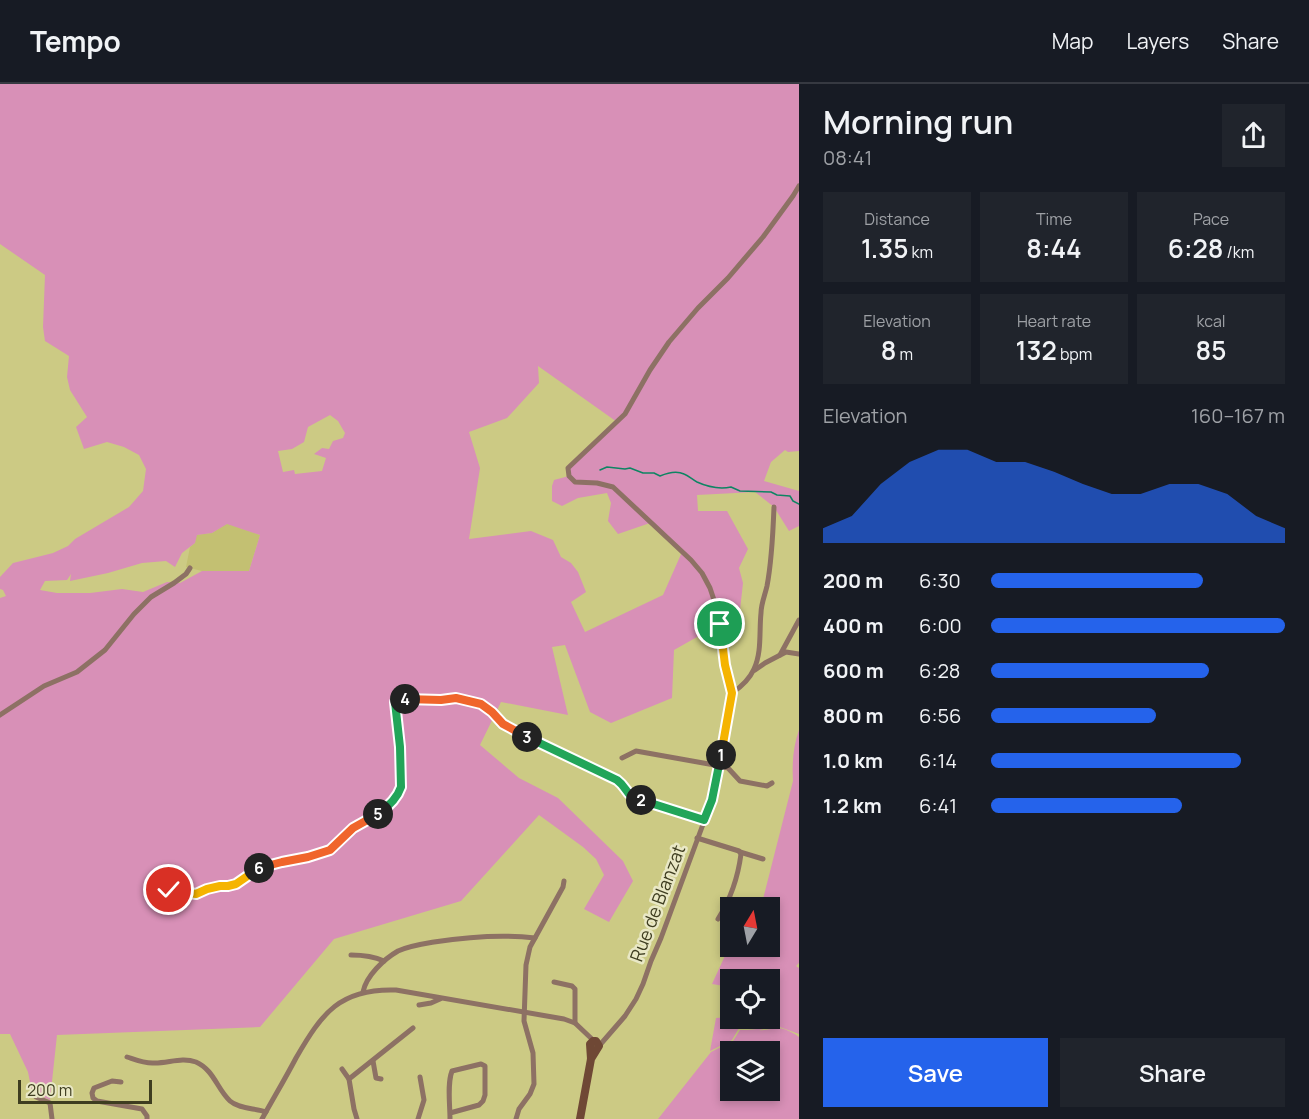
<!DOCTYPE html>
<meta charset="utf-8">
<style>
:root{--surface:#171b24;--page:#20242c;--text:#f1f3f6;--muted:#9ea1a6;--line:#363941;--accent:#2563eb}
body{margin:0;font-family:Manrope,sans-serif;background:var(--page);color:var(--text);height:100vh;display:flex;flex-direction:column;font-size:22px;white-space:nowrap}
*{box-sizing:border-box;margin:0}
p{font-size:20px;color:var(--muted)}
.icon{flex:none;width:33px;height:33px;fill:none;stroke:currentColor;stroke-width:2;stroke-linecap:round;stroke-linejoin:round}
.map{position:relative;flex:1;overflow:hidden}
.details{display:flex;flex-direction:column;background:var(--surface);width:510px}
.details>*{flex:none}
.needle{width:39px;rotate:10deg}
.controls{position:absolute;left:720px;top:813px;display:grid;gap:12px}
.controls a{display:grid;place-items:center;width:60px;height:60px;border-radius:0px;background:var(--surface);box-shadow:0 3px 9px #0003;font-size:30px}
.scale{position:absolute;left:18px;bottom:15px;width:134px;box-sizing:border-box;padding-left:6px;border:3px solid #3e3d20;border-top:0;font-size:16px;line-height:21px;white-space:nowrap;color:#3e3d20;-webkit-text-stroke:4px #e9e8c6;paint-order:stroke}
.pin{position:absolute;display:grid;place-items:center;width:51px;height:51px;color:#fff;margin:-26px;border:3px solid #fff;border-radius:50%;box-shadow:0 2px 6px #0007}
.km{position:absolute;width:30px;height:30px;margin:-15px;border-radius:50%;background:#222;color:#fff;font-size:16px;line-height:30px;text-align:center}
.round{display:grid;place-items:center;flex:none;width:63px;height:63px;border-radius:0px;background:var(--page)}
.headline{display:flex;align-items:center;justify-content:space-between;height:102px;padding:0 24px}
h1{font-size:33px;font-weight:600;line-height:45px}
.stats{display:grid;grid-template-columns:repeat(3,1fr);gap:9px;height:102px;padding:6px 24px}
.stats div{display:grid;align-content:center;border-radius:0px;background:var(--page);text-align:center}
.stats b{font-size:26px;font-weight:600}
.stats small{font-size:16px;font-weight:400}
.stats p{font-size:16px}
.chart{height:168px;padding:12px 24px}
.chart p{display:flex;justify-content:space-between}
.chart svg{width:100%;height:108px;margin-top:6px;fill:var(--accent);opacity:.7}
.button{display:flex;gap:12px;margin-top:auto;padding:12px 24px}
.button a{flex:1;height:69px;border-radius:0px;background:var(--accent);color:#fff;font-size:24px;font-weight:600;line-height:69px;text-align:center}
.button a+a{background:var(--page);color:var(--text)}
ul{padding:0 24px;list-style:none;font-size:20px}
li{display:grid;grid-template-columns:96px 72px 1fr;align-items:center;height:45px}
li i{height:15px;border-radius:8px;background:var(--accent)}
header{display:flex;align-items:center;gap:36px;box-sizing:border-box;height:84px;padding:0 30px;background:var(--surface);border-bottom:2px solid var(--line)}
header strong{font-size:28px}
nav{display:flex;gap:33px;margin-inline-start:auto;font-size:21px}
main{display:flex;flex:1;min-height:0}
.map>svg:first-child{display:block}
.built{fill:#c3c072}
.green{fill:#d890b7;fill-rule:evenodd}
.lines{fill:none;stroke-linecap:round;stroke-linejoin:round}
.stream{stroke:#0e8563;stroke-width:1.5}
.street{stroke:#8d7164;stroke-width:5}
.secondary{stroke:#6f4835;stroke-width:8}
.split-1-casing{stroke:#fff;stroke-width:12}
.split-2-casing{stroke:#fff;stroke-width:12}
.split-3-casing{stroke:#fff;stroke-width:12}
.split-4-casing{stroke:#fff;stroke-width:12}
.split-5-casing{stroke:#fff;stroke-width:12}
.split-6-casing{stroke:#fff;stroke-width:12}
.split-7-casing{stroke:#fff;stroke-width:12}
.split-1{stroke:#f5b400;stroke-width:8}
.split-2{stroke:#22a559;stroke-width:8}
.split-3{stroke:#22a559;stroke-width:8}
.split-4{stroke:#f0652b;stroke-width:8}
.split-5{stroke:#22a559;stroke-width:8}
.split-6{stroke:#f0652b;stroke-width:8}
.split-7{stroke:#f5b400;stroke-width:8}
.labels{text-anchor:middle;dominant-baseline:central;stroke-width:5;stroke-linejoin:round;paint-order:stroke}
.street-label{font-size:18px;fill:#3e3d20;stroke:#e9e8c6}
</style>
<header>
<strong>Tempo</strong>
<nav><a>Map</a><a>Layers</a><a>Share</a></nav>
</header>
<main>
<div class="map">
<svg width="799" height="1035" viewBox="0 0 799 1035">
<rect width="100%" height="100%" fill="#ccca84"/>
<polygon class="built" points="227,439 260,451 249,487 206,488 186,483 190,463 195,459 196,451 212,449"/>
<g class="green">
<path d="M0 0H799V367L788 368 785 366 771 378 764 397 799 407V442L789 447 774 423 755 408 697 411 698 427H727L748 465 739 484 743 499 739 535 720 540 674 566 672 614 611 639 590 628 565 561 552 563 568 631 501 618 480 661 519 694 558 714 623 777 633 797 609 838 584 825 604 791 596 775 583 763 539 731 461 817 334 855 260 943 57 951 50 1016 32 1008 28 988 10 950H0V514L6 512 3 506 0 505V493L13 479 53 469 68 462 75 455 129 423 143 407 146 385 139 371 124 363 107 358 84 365 76 343 87 333 70 306 67 293 69 272 45 257 43 243 45 191 0 160ZM538 282 617 338 568 384 569 392 554 396 552 402V417L562 422 578 414 607 409 611 419 608 437 618 450 650 439 682 468 663 511 585 548 571 518 586 508 578 488 571 479 561 473 553 456 531 447 469 455 480 384 469 348 507 334 539 299ZM330 331 338 337 345 349 343 354 333 357 329 365 322 364 314 370 326 374 322 387 295 390 294 386 283 388 278 367 292 365 304 358 308 343ZM227 440 260 451 249 487H202L180 499 167 498 143 508 122 505 90 509H57L40 506 45 497 67 496 71 490 70 497 108 489 142 479 166 477 175 483 182 469 195 459 197 451 212 449Z"/>
<path d="M799 646V879L796 882 799 884V950L777 942 759 946C766 947 774 944 779 944 786 945 794 949 799 953V1035H658L711 968 733 957 740 946H757L739 944 732 956 710 967 716 934 729 933 730 921V934H770V896H730V903L712 900 729 863 770 862V824L761 823 793 697C792 679 793 663 799 646ZM730 968H770V1006H730Z"/>
</g>
<g class="lines">
<path class="stream" d="M600 386 607 383 625 385 630 384 643 389H654L660 392C667 389 676 386 684 390 689 392 693 396 697 398 708 403 721 405 731 403L740 407 771 408 777 411 790 412 793 417 799 420"/>
<g class="street">
<polyline points="780,571 799,536"/>
<polyline points="755,586 765,579 786,568 799,570"/>
<path d="M732 609C741 603 750 594 754 585 762 568 759 548 761 529 761 520 765 511 767 502 772 476 773 449 774 423"/>
<polyline points="0,631 44,602 77,588 105,566 134,530 151,513 174,499 186,490 190,484"/>
<polyline points="622,674 636,667 720,682 728,684 740,697 767,702 772,699"/>
<path d="M697 754 739 767 741 770C738 793 730 816 718 835"/>
<polyline points="740,768 763,775"/>
<polyline points="157,806 169,806 196,810 207,805 236,800 260,784 308,773 330,766 353,744 381,728 391,720 399,709 401,703 401,663 395,618 397,616 402,615 441,616 456,614 481,620 492,628 503,640 548,664 617,696 622,700 630,712 704,736"/>
<path d="M351 871C362 871 373 872 384 877"/>
<polyline points="554,898 572,902 575,905 575,939"/>
<path d="M363 908C366 892 384 875 398 867 409 862 422 860 434 858 467 853 501 850 535 854"/>
<polyline points="419,921 431,919 440,915"/>
<polyline points="599,962 625,932 636,915 643,900 651,877 661,854 712,716 720,682 732,609 725,581 720,540 716,522 710,504 702,489 691,476 613,403 597,399 575,398 569,392 568,384 625,330 650,286 669,258 698,224 728,194 763,153 793,112 799,102"/>
<path d="M127 973C136 976 145 980 155 979 169 979 182 973 196 978 214 986 217 1005 230 1017 239 1025 255 1024 266 1028"/>
<polyline points="373,977 376,994 381,995"/>
<polyline points="342,985 349,995"/>
<polyline points="121,998 112,997 94,1004 92,1009 93,1014 97,1017 142,1025 147,1032 147,1035"/>
<polyline points="36,1013 50,1019 52,1035"/>
<path d="M450 1029 479 1021 483 1017 485 1011V982L481 980 452 987C447 1000 450 1020 450 1035"/>
<path d="M262 1035C273 1015 285 995 296 974 322 929 340 904 396 906L564 935 575 939 594 957"/>
<polyline points="357,1035 354,1025 349,995 413,944"/>
<polyline points="418,1035 424,1016 420,993"/>
<polyline points="516,1035 519,1025 530,1010 534,1000 533,969 524,937 526,881 530,863 563,803 564,797"/>
</g>
<polyline class="secondary" points="580,1035 591,975 590,960 593,957 596,957 599,962 591,975"/>
</g>
<g class="lines">
<g class="split-1-casing">
<polyline id="split-1" points="720,540 725,581 732,609 721,671"/>
</g>
<g class="split-2-casing">
<polyline id="split-2" points="641,716 704,736 712,716 721,671"/>
</g>
<g class="split-3-casing">
<path id="split-3" d="M527 653 617 696C629 705 624 711 641 716"/>
</g>
<g class="split-4-casing">
<polyline id="split-4" points="405,615 441,616 456,614 481,620 492,628 503,640 527,653"/>
</g>
<g class="split-5-casing">
<path id="split-5" d="M378 730C388 723 397 715 401 703L400 663 395 618 397 616 405 615"/>
</g>
<g class="split-6-casing">
<polyline id="split-6" points="259,784 282,778 308,773 330,766 353,744 378,730"/>
</g>
<g class="split-7-casing">
<polyline id="split-7" points="169,806 196,810 207,805 220,802 228,802 236,800 259,784"/>
</g>
<use href="#split-1" class="split-1"/>
<use href="#split-2" class="split-2"/>
<use href="#split-3" class="split-3"/>
<use href="#split-4" class="split-4"/>
<use href="#split-5" class="split-5"/>
<use href="#split-6" class="split-6"/>
<use href="#split-7" class="split-7"/>
</g>
<g class="labels">
<g class="street-label">
<text transform="translate(657 819) rotate(-69)">Rue de Blanzat</text>
</g>
</g>
</svg>
<div class="controls">
<a><svg class="needle" viewBox="-14 -14 28 28"><path d="M0-13l5 13h-10z" fill="#e53935"/><path d="M0 13l5-13h-10z" fill="#9ea1a6"/></svg></a>
<a><svg class="icon" aria-label="locate" viewBox="0 0 24 24"><circle cx="12" cy="12" r="6"/><path d="M12 2v4M12 18v4M2 12h4M18 12h4"/></svg></a>
<a><svg class="icon" aria-label="layers" viewBox="0 0 24 24"><path d="M12 4l9 5-9 5-9-5zM3 14l9 5 9-5"/></svg></a>
</div>
<div class="scale">200 m</div>
<div class="pin" style="left:720px;top:540px;background:#1e9e55"><svg class="icon" aria-label="arrive" viewBox="0 0 24 24"><path d="M6 21V4h12l-3 4 3 4H6"/></svg></div>
<div class="pin" style="left:169px;top:806px;background:#d93025"><svg class="icon" aria-label="check" viewBox="0 0 24 24"><path d="M5 12l5 5 9-10"/></svg></div>
<b class="km" style="left:721px;top:671px">1</b>
<b class="km" style="left:641px;top:716px">2</b>
<b class="km" style="left:527px;top:653px">3</b>
<b class="km" style="left:405px;top:615px">4</b>
<b class="km" style="left:378px;top:730px">5</b>
<b class="km" style="left:259px;top:784px">6</b>
</div>
<section class="details">
<div class="headline"><div><h1>Morning run</h1><p>08:41</p></div><a class="round"><svg class="icon" aria-label="share" viewBox="0 0 24 24"><path d="M12 15V3M7 8l5-5 5 5M5 13v7h14v-7"/></svg></a></div>
<div class="stats">
<div><p>Distance</p><b>1.35<small> km</small></b></div>
<div><p>Time</p><b>8:44</b></div>
<div><p>Pace</p><b>6:28<small> /km</small></b></div>
</div>
<div class="stats">
<div><p>Elevation</p><b>8<small> m</small></b></div>
<div><p>Heart rate</p><b>132<small> bpm</small></b></div>
<div><p>kcal</p><b>85</b></div>
</div>
<div class="chart"><p><span>Elevation</span>160–167 m</p>
<svg viewBox="0 0 160 44" preserveAspectRatio="none"><path d="M0 44V38L10 33L20 20L30 11L40 6L50 6L60 11L70 11L80 15L90 20L100 24L110 24L120 20L130 20L140 24L150 33L160 38V44z"/></svg>
</div>
<ul>
<li><b>200 m</b>6:30<i style="width:72%"></i></li>
<li><b>400 m</b>6:00<i style="width:100%"></i></li>
<li><b>600 m</b>6:28<i style="width:74%"></i></li>
<li><b>800 m</b>6:56<i style="width:56%"></i></li>
<li><b>1.0 km</b>6:14<i style="width:85%"></i></li>
<li><b>1.2 km</b>6:41<i style="width:65%"></i></li>
</ul>
<div class="button"><a>Save</a><a>Share</a></div>
</section>
</main>
